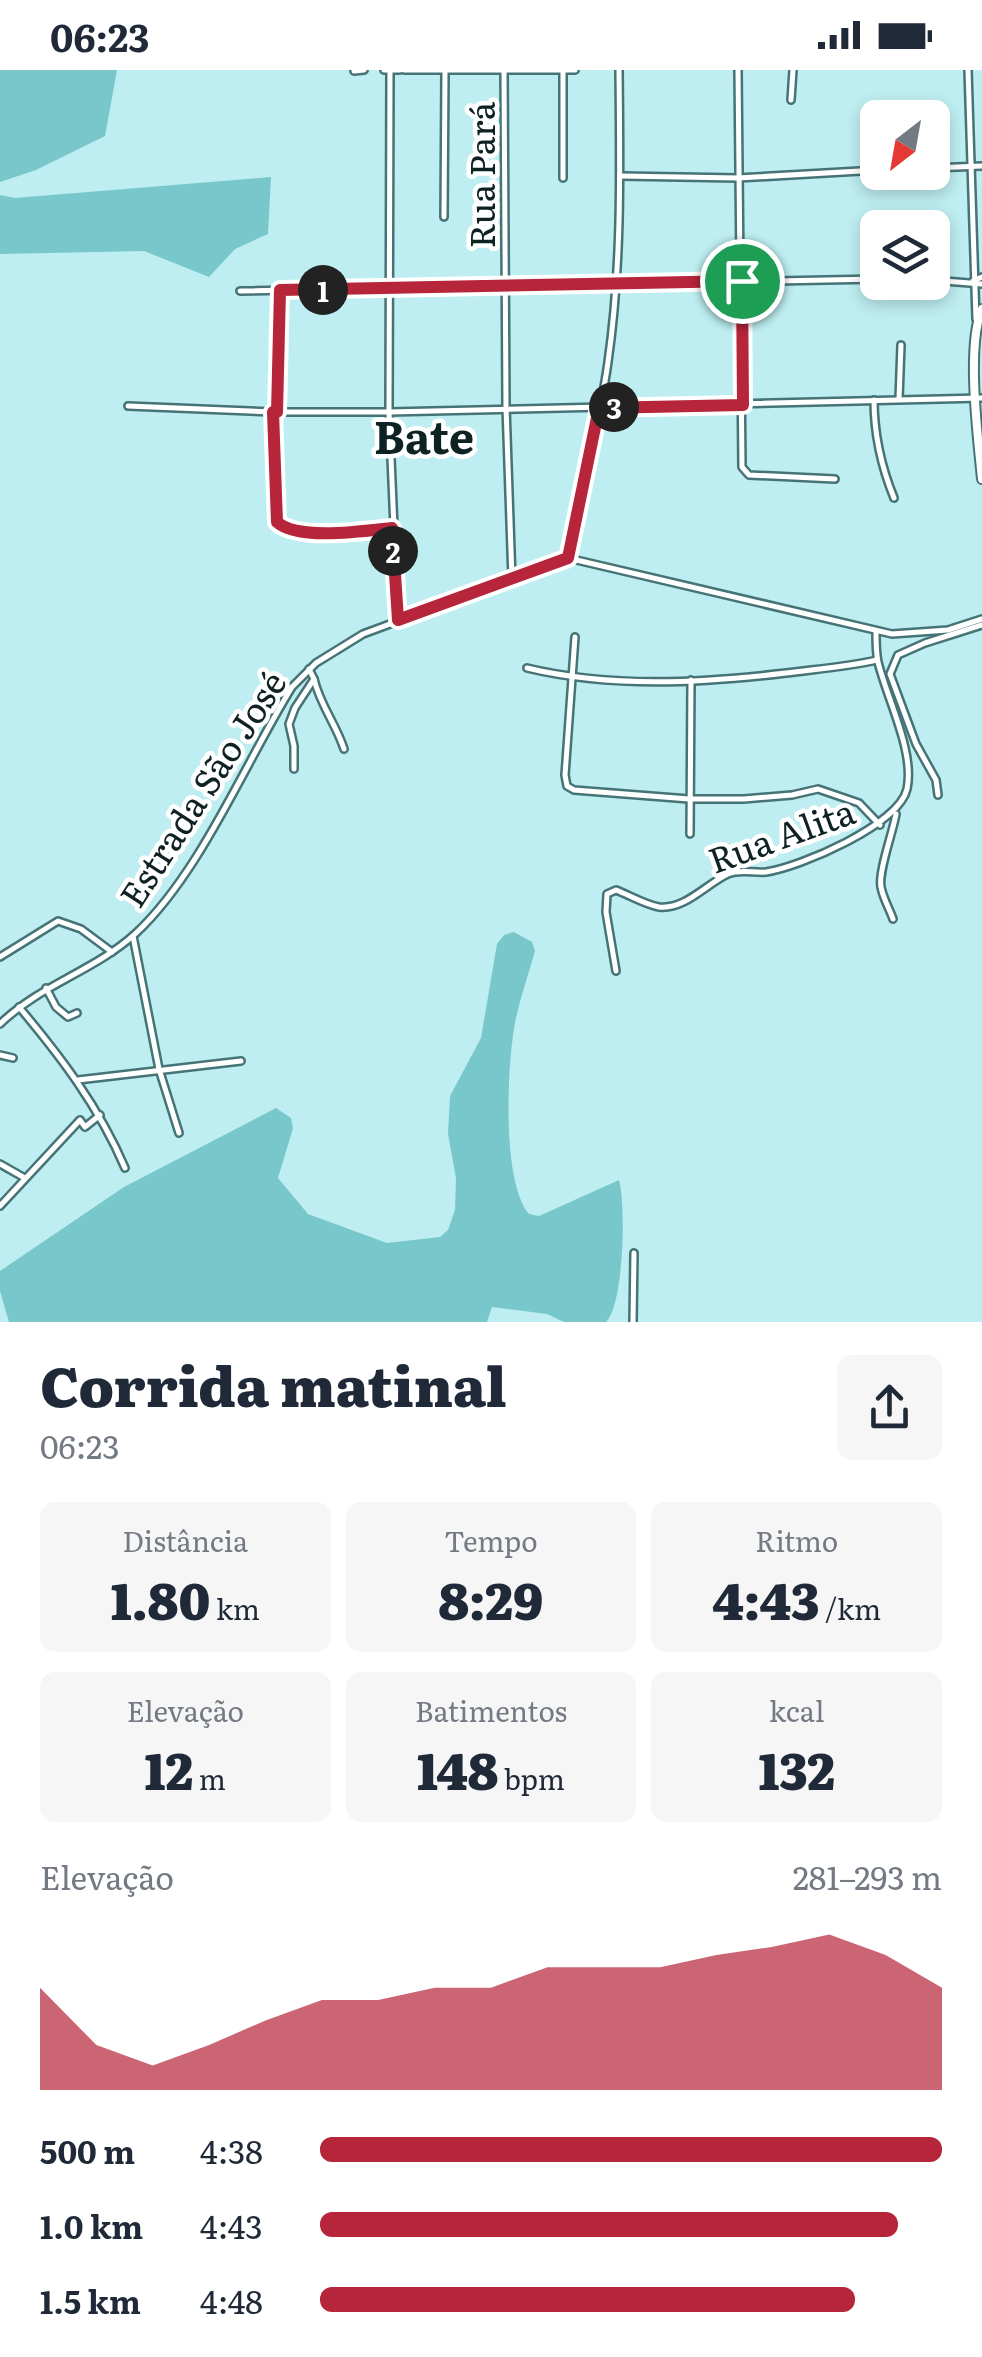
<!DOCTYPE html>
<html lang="pt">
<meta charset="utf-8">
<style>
:root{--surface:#fff;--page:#f6f6f7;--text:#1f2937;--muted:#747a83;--accent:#b62539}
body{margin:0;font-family:Literata,serif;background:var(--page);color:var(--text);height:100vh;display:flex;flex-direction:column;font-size:38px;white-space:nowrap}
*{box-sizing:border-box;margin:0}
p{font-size:32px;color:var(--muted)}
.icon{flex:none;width:55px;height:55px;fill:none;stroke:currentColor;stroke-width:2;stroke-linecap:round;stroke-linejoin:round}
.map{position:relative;height:1252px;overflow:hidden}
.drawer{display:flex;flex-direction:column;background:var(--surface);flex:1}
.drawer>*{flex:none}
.needle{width:65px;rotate:211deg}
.fabs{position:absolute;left:860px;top:30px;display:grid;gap:20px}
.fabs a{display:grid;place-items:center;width:90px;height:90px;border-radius:15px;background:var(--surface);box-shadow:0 5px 15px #0003;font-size:50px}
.pin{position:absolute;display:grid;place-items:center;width:85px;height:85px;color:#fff;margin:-42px;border:5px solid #fff;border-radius:50%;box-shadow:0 2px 10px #0007}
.km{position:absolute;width:50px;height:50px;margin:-25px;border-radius:50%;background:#222;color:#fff;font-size:28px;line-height:50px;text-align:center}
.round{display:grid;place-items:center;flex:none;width:105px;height:105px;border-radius:15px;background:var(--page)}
.head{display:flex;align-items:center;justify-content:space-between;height:170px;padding:0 40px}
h1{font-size:55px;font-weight:800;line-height:75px}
.metrics{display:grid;grid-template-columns:repeat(3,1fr);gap:15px;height:170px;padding:10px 40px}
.metrics div{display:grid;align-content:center;border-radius:15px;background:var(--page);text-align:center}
.metrics b{font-size:50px;font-weight:800}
.metrics small{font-size:28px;font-weight:400}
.metrics p{font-size:28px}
.chart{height:280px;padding:20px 40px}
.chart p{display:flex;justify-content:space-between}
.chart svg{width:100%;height:180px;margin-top:10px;fill:var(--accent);opacity:.7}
ul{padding:0 40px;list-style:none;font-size:32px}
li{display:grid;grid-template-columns:160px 120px 1fr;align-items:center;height:75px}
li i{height:25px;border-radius:12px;background:var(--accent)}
.status{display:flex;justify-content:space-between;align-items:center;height:70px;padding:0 50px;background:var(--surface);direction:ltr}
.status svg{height:28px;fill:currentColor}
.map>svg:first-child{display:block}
.green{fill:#78c7cb}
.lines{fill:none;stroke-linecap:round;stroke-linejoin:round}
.minor-casing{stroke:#467476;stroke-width:10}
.major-casing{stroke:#467476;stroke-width:12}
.minor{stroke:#fff;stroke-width:5}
.major{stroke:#fff;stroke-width:8}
.route-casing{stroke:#fff;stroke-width:20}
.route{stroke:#b62539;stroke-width:12}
.labels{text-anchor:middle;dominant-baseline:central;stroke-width:9;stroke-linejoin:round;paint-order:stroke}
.street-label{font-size:35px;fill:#0f2223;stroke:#fff}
.district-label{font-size:45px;font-weight:bold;fill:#0f2223;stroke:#fff}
</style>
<div class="status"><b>06:23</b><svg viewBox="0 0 49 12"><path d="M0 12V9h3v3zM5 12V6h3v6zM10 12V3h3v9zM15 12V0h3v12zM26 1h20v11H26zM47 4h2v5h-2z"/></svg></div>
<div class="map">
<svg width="982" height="1252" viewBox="0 0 982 1252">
<rect width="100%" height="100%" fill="#beeef1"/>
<g class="green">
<polygon points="0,0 117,0 105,66 36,100 0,112"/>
<polygon points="271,107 268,164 235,179 209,207 144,181 0,184 0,125 15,128"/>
<path d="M514 862 532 872 535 881C529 903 521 925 516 948 507 990 501 1111 529 1144L539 1146 619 1110C626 1134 624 1235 606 1252H564L547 1244 492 1237 487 1252H9L0 1221V1201L124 1117 276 1038 291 1048 293 1058 278 1108 308 1144 387 1173 440 1167 448 1160 455 1140 456 1108 448 1064 450 1026 481 968 497 874 504 865Z"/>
</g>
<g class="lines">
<g class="minor-casing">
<g id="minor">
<polyline points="384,0 400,0"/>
<polyline points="390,0 389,342 398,550"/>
<polyline points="404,0 575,0"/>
<polyline points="504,0 506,337 512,509"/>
<polyline points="738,0 742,397 749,405 835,409"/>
<polyline points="968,0 976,249"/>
<polyline points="354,1 364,0"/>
<polyline points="563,1 563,108"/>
<polyline points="791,30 793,0"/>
<polyline points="932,98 982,96"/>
<polyline points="621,106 738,108 878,100"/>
<polyline points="444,147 445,1"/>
<polyline points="932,210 982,214"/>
<polyline points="973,211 982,207"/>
<polyline points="240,221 878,209"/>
<polyline points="899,329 901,275"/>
<path d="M874 330C874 365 881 396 894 428"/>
<polyline points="128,336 273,342 389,342 982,328"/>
<path d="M273 342 275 439 280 455C304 469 363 461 391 459"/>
<polyline points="277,342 280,220"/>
<path d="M568 487C581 422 599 357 608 292 622 195 620 97 619 0"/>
<polyline points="575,567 565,705 567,716 574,720 689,729 744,729 792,725 818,719 859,733 880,755"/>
<path d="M527 598C611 618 701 613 786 603 817 599 847 597 877 590"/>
<path d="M314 609C320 635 336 654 344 679"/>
<polyline points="294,699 294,676 289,654 295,638 314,609 309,599"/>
<polyline points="938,725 936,710 916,674 890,604 898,585 925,573 982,555"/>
<polyline points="690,764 691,610"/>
<path d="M893 849C889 838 883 828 881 817 878 802 893 762 896 744"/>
<polyline points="133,866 159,999 179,1063"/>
<polyline points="0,887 58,851 81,859 112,882"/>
<path d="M616 901 606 842 607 824 616 820C629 825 646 835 659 837 685 840 706 814 728 804 739 799 753 803 766 802 800 797 899 755 907 719 915 682 887 629 878 592 876 583 876 572 876 562"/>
<polyline points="46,918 56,937 68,947 77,943"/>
<path d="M19 937C61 987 99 1037 125 1098"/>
<path d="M0 954C40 915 94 901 135 864 200 804 245 693 292 617L316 593 363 564 568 488 892 564 948 560 982 549"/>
<polyline points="0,985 13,988"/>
<polyline points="78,1010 241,991"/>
<polyline points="0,1094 23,1107"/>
<polyline points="0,1136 80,1050 85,1057 100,1045"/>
<polyline points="633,1252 634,1183"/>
</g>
</g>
<g class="major-casing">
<path id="major" d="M982 239C966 276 978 367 982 409"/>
</g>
<use href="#minor" class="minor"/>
<use href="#major" class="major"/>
</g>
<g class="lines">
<g class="route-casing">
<path id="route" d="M742 211 743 335 599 338 568 488 398 550 392 458C364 461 298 471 277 452L273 342H277L280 220Z"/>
</g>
<use href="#route" class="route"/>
</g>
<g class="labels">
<g class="street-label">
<text transform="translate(480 105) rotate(-90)">Rua Pará</text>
<text transform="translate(201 718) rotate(-57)">Estrada São José</text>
<text transform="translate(781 764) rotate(-20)">Rua Alita</text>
</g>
<g class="district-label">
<text x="424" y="364">Bate</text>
</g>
</g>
</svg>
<div class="fabs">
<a><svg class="needle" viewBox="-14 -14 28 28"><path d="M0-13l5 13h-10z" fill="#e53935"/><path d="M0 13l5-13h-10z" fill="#747a83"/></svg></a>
<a><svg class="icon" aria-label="layers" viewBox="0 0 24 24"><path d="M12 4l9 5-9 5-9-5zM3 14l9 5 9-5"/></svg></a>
</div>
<div class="pin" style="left:742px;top:211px;background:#1e9e55"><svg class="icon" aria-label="arrive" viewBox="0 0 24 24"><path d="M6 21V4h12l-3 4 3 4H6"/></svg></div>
<b class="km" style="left:323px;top:220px">1</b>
<b class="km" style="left:393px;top:481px">2</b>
<b class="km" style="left:614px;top:337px">3</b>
</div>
<section class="drawer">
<div class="head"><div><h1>Corrida matinal</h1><p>06:23</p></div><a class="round"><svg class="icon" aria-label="share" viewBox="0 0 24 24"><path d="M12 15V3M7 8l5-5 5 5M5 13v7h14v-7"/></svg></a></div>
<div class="metrics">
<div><p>Distância</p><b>1.80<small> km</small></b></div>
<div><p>Tempo</p><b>8:29</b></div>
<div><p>Ritmo</p><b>4:43<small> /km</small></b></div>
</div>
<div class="metrics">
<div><p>Elevação</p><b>12<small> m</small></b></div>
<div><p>Batimentos</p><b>148<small> bpm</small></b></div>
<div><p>kcal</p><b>132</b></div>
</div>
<div class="chart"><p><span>Elevação</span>281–293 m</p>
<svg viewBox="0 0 160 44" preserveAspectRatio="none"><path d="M0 44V19L10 33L20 38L30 33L40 27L50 22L60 22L70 19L80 19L90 14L100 14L110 14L120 11L130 9L140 6L150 11L160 19V44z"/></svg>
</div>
<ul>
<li><b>500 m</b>4:38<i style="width:100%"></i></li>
<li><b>1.0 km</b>4:43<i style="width:93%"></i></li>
<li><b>1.5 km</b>4:48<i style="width:86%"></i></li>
</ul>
</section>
